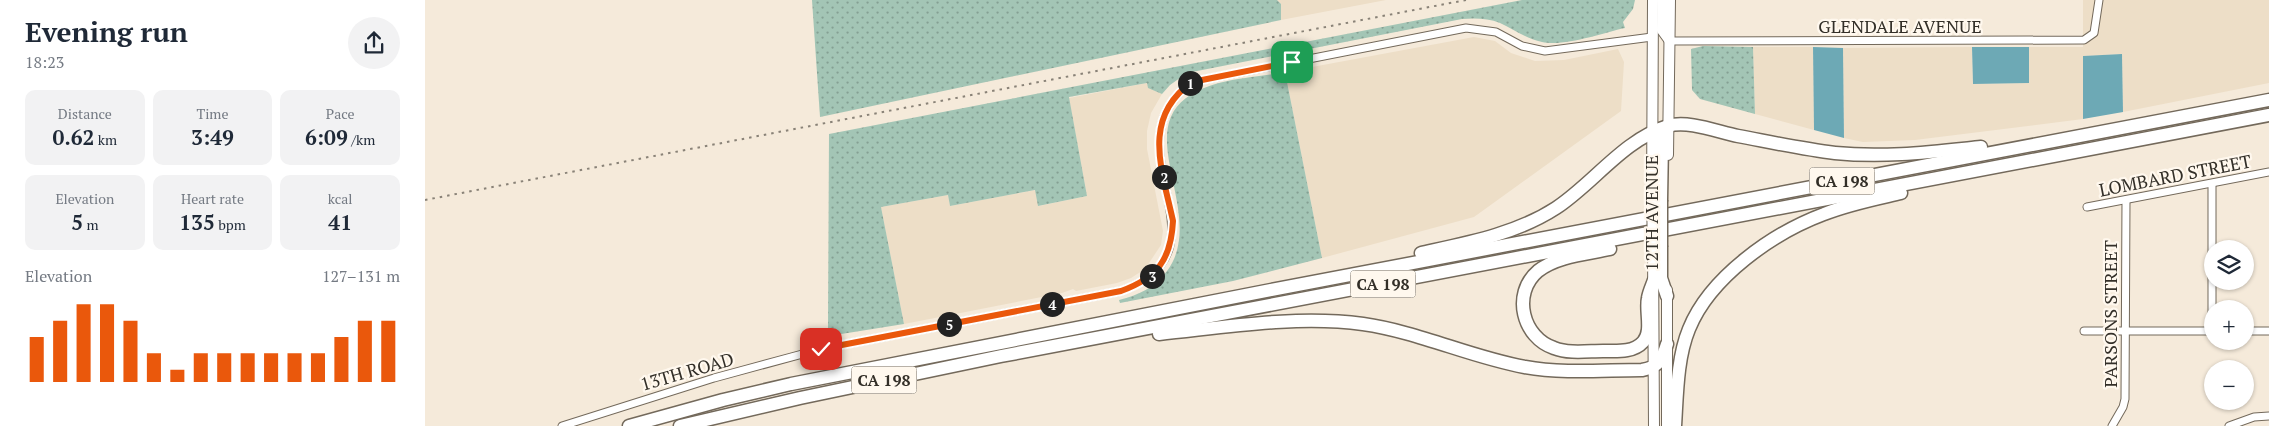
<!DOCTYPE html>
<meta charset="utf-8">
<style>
:root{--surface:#fff;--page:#f2f2f3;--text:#1f2937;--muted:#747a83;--accent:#ea580c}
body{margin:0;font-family:"PT Serif",serif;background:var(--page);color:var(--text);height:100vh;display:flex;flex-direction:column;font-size:19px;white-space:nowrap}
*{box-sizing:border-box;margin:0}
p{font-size:16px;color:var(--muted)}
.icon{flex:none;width:28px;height:28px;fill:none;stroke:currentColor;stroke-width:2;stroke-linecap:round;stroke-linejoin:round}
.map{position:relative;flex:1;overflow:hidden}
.sheet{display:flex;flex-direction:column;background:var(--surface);width:425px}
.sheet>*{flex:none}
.tools{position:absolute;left:1779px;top:240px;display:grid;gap:10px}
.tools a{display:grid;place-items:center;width:50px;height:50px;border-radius:50%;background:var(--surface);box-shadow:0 1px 4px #0004;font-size:25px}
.pin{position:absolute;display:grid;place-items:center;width:42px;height:42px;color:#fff;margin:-21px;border-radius:10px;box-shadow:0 2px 8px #0006}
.km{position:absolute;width:25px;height:25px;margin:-12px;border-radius:50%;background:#222;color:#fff;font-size:14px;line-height:25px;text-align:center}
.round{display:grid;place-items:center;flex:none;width:52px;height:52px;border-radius:26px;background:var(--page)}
.headline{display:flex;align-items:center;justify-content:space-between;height:85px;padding:0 25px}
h1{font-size:28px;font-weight:700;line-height:38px}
.stats{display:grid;grid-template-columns:repeat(3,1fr);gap:8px;height:85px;padding:5px 25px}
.stats div{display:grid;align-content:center;border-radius:10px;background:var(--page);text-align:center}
.stats b{font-size:21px;font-weight:700}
.stats small{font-size:14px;font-weight:400}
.stats p{font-size:14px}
.chart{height:140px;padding:10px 25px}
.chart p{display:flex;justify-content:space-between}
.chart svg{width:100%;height:90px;margin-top:5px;stroke:var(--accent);stroke-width:6}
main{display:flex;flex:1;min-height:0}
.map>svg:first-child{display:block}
.built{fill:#eddec7}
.grass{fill:url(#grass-dots)}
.water{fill:#6da9b5}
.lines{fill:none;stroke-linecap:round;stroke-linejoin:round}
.street-casing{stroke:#73695b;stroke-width:9}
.secondary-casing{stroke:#73695b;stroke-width:12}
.highway-casing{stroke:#73695b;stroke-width:15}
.street{stroke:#fff;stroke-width:7}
.secondary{stroke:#fff;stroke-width:10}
.highway{stroke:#fff;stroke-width:12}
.rail{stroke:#898277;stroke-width:2;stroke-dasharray:2.5 5;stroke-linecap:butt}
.secondary-bridge-casing{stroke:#73695b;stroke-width:12;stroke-linecap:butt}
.highway-bridge-casing{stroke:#73695b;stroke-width:15;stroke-linecap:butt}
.secondary-bridge{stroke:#fff;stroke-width:10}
.highway-bridge{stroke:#fff;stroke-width:12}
.route-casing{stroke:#fff;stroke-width:10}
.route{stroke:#ea580c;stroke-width:6}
.labels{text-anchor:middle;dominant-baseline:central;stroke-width:4.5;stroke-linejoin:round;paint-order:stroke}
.shield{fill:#fff8ee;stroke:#706b63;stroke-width:1}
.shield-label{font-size:16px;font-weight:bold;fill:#332f28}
.street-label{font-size:18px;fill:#332f28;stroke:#fff8ee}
</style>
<main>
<section class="sheet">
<div class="headline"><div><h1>Evening run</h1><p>18:23</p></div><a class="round"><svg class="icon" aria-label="share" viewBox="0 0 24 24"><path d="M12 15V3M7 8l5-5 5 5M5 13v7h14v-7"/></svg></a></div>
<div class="stats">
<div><p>Distance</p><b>0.62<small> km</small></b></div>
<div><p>Time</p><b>3:49</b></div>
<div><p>Pace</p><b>6:09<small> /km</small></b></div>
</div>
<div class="stats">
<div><p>Elevation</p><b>5<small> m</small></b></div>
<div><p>Heart rate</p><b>135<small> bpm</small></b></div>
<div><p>kcal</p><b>41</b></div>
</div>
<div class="chart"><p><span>Elevation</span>127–131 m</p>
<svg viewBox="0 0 160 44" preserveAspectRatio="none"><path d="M5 44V22M15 44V14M25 44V6M35 44V6M45 44V14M55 44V30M65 44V38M75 44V30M85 44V30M95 44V30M105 44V30M115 44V30M125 44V30M135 44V22M145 44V14M155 44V14"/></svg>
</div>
</section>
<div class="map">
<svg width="1844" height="426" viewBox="0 0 1844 426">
<defs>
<pattern id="grass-dots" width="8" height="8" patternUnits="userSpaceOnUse" patternTransform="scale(1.25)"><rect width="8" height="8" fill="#a3c5b5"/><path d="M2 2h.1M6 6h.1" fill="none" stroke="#85a093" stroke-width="1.8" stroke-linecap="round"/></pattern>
</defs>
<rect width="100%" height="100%" fill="#f5eada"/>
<g class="built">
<polygon points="852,0 961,0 856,20 856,4"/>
<polygon points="1658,0 1844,0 1844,83 1698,112 1697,54 1658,56 1658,119 1490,140 1438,142 1419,138 1418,48 1547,47 1548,84 1604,83 1604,47 1658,47"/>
<polygon points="1049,37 1070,41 1086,53 1110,61 1139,60 1193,49 1199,62 1196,111 1049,217 897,258 860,72"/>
<polygon points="1328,47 1388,47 1389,130 1330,114"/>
<polygon points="722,83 724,88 737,94 726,113 722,131 722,149 738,231 736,245 720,269 706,278 692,283 651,291 648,289 637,293 479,324 456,207 523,195 525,206 611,190 614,206 662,196 644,98"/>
</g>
<g class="grass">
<polygon points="387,0 852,0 856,4 856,20 395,117"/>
<path d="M1097 0H1210L1208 9 1198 22 1200 28C1177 33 1139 47 1117 42 1101 39 1089 29 1075 23 1063 18 1049 18 1037 19L762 73 745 85 737 94 723 88 722 83 644 97 662 196 613 206 610 190 525 206 523 195 456 207 479 324 410 335 403 330 404 134Z"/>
<polygon points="1278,46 1328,47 1330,114 1275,99 1267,90 1266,49"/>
<path d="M860 72 897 258 808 281 695 303 694 300C714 295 729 288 742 271 782 217 710 136 761 98 787 78 829 78 860 72Z"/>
</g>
<g class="water">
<polygon points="1388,47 1418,48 1419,138 1389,130"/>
<polygon points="1547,47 1604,47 1604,83 1548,84"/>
<polygon points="1697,54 1698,112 1658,119 1658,56"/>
</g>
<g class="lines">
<g class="street-casing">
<g id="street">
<polyline points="1245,41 1659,40 1669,33 1674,0"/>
<polyline points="1787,184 1787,331"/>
<polyline points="1662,207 1844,172"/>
<polyline points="1659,331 1788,331"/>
<polyline points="1820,331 1844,331"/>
<path d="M137 426 289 378 396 349 696 291C813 248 678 146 767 82L1041 28 1071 32 1097 46 1120 51 1227 37"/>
<polyline points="1687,426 1698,407 1700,399 1701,200"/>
<polyline points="1804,426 1829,417 1844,416"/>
</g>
</g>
<g class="secondary-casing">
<g id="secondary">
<polyline points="1238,0 1237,30 1245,41"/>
<polyline points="1243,155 1245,0"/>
<polyline points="1227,200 1228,0"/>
<polyline points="1228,248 1229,426"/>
<polyline points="1242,426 1242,290"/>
</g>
</g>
<g class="highway-casing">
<g id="highway">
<polyline points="1228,132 1235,136 1237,143 1236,200"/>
<polyline points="1236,247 1236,278 1242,296"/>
<path d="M1185 249C1162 254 1132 256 1113 271 1086 294 1098 338 1129 348 1144 354 1163 351 1178 351 1191 351 1208 353 1218 342 1228 331 1220 311 1223 298 1224 292 1227 286 1229 280"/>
<path d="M996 253C1042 243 1091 234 1131 208 1169 183 1198 140 1243 126 1263 120 1293 132 1313 136 1345 142 1377 149 1410 153 1459 158 1507 152 1556 147"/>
<path d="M734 334C802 327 871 315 938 324 994 332 1045 357 1100 367 1138 374 1179 370 1217 370 1234 367 1237 360 1242 344"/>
<polyline points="204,426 298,400 366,384 846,290 1844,100"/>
<polyline points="255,426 375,398 576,356 1844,115"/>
<path d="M1250 426C1252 395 1252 358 1264 329 1285 277 1348 233 1399 214 1424 204 1450 199 1476 193"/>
</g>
</g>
<use href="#street" class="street"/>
<use href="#secondary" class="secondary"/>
<use href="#highway" class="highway"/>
<polyline class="rail" points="0,200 1041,0"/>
<g class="secondary-bridge-casing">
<polyline id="secondary-bridge" points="1227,200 1228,248"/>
</g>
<g class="highway-bridge-casing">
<polyline id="highway-bridge" points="1236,200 1236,247"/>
</g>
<use href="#secondary-bridge" class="secondary-bridge"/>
<use href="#highway-bridge" class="highway-bridge"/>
</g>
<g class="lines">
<g class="route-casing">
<path id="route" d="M396 349 696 291C732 278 746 260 748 221 737 170 716 118 767 82L867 62"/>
</g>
<use href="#route" class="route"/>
</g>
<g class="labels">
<g class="shield">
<rect x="1384.5" y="167.5" width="65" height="27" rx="4"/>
<rect x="925.5" y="270.5" width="65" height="27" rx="4"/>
<rect x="426.5" y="366.5" width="65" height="27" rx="4"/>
</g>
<g class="shield-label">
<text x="1417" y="181">CA 198</text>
<text x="958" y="284">CA 198</text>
<text x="459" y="380">CA 198</text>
</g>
<g class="street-label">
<text x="1475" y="26">GLENDALE AVENUE</text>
<text transform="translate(1750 175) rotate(-11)">LOMBARD STREET</text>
<text transform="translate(1226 213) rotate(-90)">12TH AVENUE</text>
<text transform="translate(1685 314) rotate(-90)">PARSONS STREET</text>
<text transform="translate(262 371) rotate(-16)">13TH ROAD</text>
</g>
</g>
</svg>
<div class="tools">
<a><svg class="icon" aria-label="layers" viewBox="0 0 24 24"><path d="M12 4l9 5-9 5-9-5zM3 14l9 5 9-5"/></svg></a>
<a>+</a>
<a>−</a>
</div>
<div class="pin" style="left:867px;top:62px;background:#1e9e55"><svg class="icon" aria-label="arrive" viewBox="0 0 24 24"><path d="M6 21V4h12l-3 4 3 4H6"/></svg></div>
<div class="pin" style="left:396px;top:349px;background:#d93025"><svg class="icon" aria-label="check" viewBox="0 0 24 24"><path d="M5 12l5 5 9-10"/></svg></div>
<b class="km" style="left:765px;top:83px">1</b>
<b class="km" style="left:739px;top:177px">2</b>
<b class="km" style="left:727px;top:276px">3</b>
<b class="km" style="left:627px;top:304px">4</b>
<b class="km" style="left:524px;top:324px">5</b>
</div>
</main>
